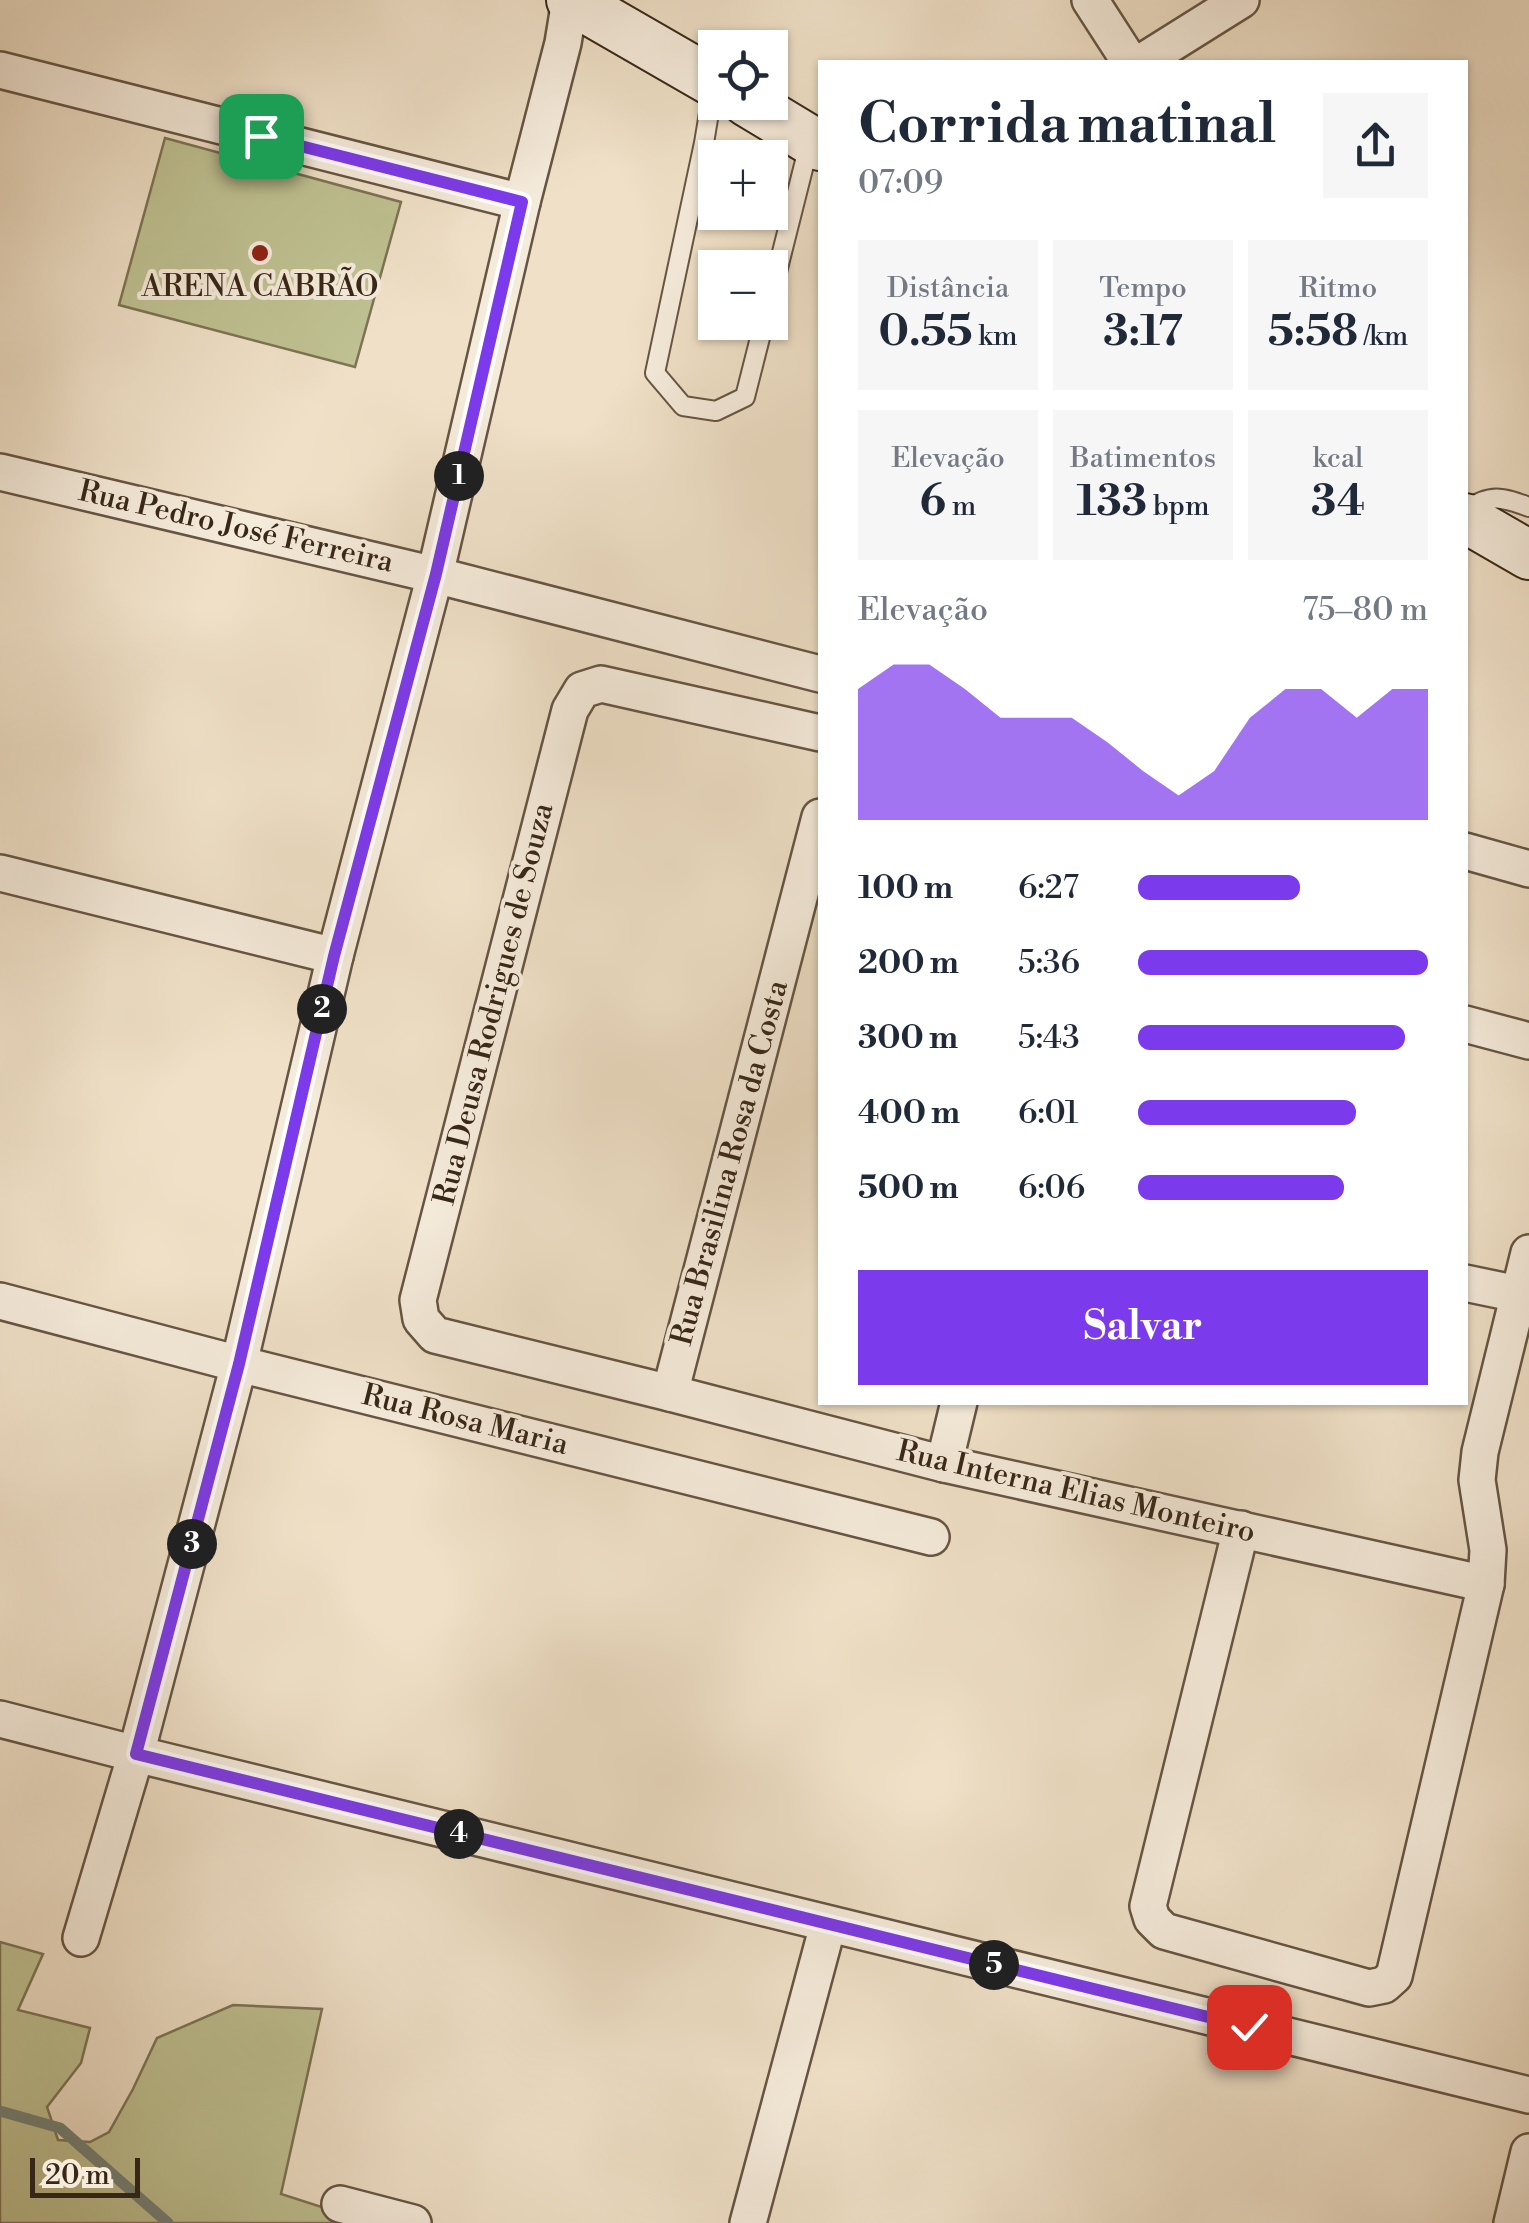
<!DOCTYPE html>
<html lang="pt">
<meta charset="utf-8">
<style>
:root{--surface:#fff;--page:#f6f6f7;--text:#1f2937;--muted:#747a83;--accent:#7c3aed}
body{margin:0;font-family:"Libre Bodoni",serif;background:var(--page);color:var(--text);height:100vh;display:flex;flex-direction:column;font-size:38px;white-space:nowrap}
*{box-sizing:border-box;margin:0}
p{font-size:32px;color:var(--muted)}
.icon{flex:none;width:55px;height:55px;fill:none;stroke:currentColor;stroke-width:2;stroke-linecap:round;stroke-linejoin:round}
.map{position:relative;flex:1;overflow:hidden}
.panel{position:absolute;left:818px;top:60px;width:650px;height:1345px;display:flex;flex-direction:column;background:var(--surface);border-radius:0px;box-shadow:0 2px 8px #0004}
.panel>*{flex:none}
.fabs{position:absolute;left:698px;top:30px;display:grid;gap:20px}
.fabs a{display:grid;place-items:center;width:90px;height:90px;border-radius:0px;background:var(--surface);box-shadow:0 2px 8px #0004;font-size:50px}
.scale{position:absolute;left:30px;bottom:25px;width:110px;box-sizing:border-box;padding-left:10px;border:5px solid #382717;border-top:0;font-size:28px;line-height:35px;white-space:nowrap;color:#382717;-webkit-text-stroke:8px #f5ebdb;paint-order:stroke}
.pin{position:absolute;display:grid;place-items:center;width:85px;height:85px;color:#fff;margin:-42px;border-radius:20px;box-shadow:0 5px 15px #0006}
.km{position:absolute;width:50px;height:50px;margin:-25px;border-radius:50%;background:#222;color:#fff;font-size:28px;line-height:50px;text-align:center}
.round{display:grid;place-items:center;flex:none;width:105px;height:105px;border-radius:0px;background:var(--page)}
.head{display:flex;align-items:center;justify-content:space-between;height:170px;padding:0 40px}
h1{font-size:55px;font-weight:700;line-height:75px}
.figures{display:grid;grid-template-columns:repeat(3,1fr);gap:15px;height:170px;padding:10px 40px}
.figures div{display:grid;align-content:center;border-radius:0px;background:var(--page);text-align:center}
.figures b{font-size:42px;font-weight:700}
.figures small{font-size:28px;font-weight:400}
.figures p{font-size:28px}
.chart{height:280px;padding:20px 40px}
.chart p{display:flex;justify-content:space-between}
.chart svg{width:100%;height:180px;margin-top:10px;fill:var(--accent);opacity:.7}
.action{display:flex;gap:20px;margin-top:auto;padding:20px 40px}
.action a{flex:1;height:115px;border-radius:0px;background:var(--accent);color:#fff;font-size:40px;font-weight:700;line-height:115px;text-align:center}
ul{padding:0 40px;list-style:none;font-size:32px}
li{display:grid;grid-template-columns:160px 120px 1fr;align-items:center;height:75px}
li i{height:25px;border-radius:12px;background:var(--accent)}
.map>svg:first-child{display:block}
.green{fill:#bfc192;stroke:#7c7454;stroke-width:2.5}
.lines{fill:none;stroke-linecap:round;stroke-linejoin:round}
.stream{stroke:#738178;stroke-width:11}
.service-casing{stroke:#665543;stroke-width:22}
.minor-casing{stroke:#665543;stroke-width:40}
.secondary-casing{stroke:#382717;stroke-width:52}
.service{stroke:#f5ebdb;stroke-width:18}
.minor{stroke:#f5ebdb;stroke-width:35}
.secondary{stroke:#f5ebdb;stroke-width:48}
.route-casing{stroke:#fff;stroke-width:20}
.route{stroke:#7c3aed;stroke-width:12}
.poi-dot{fill:#8f2418;stroke:#f5ebdb;stroke-width:4}
.labels{text-anchor:middle;dominant-baseline:central;stroke-width:8;stroke-linejoin:round;paint-order:stroke}
.poi-label{font-size:30px;fill:#382717;stroke:#f5ebdb}
.street-label{font-size:30px;fill:#382717;stroke:#f5ebdb}
</style>
<div class="map">
<svg width="1529" height="2223" viewBox="0 0 1529 2223">
<rect width="100%" height="100%" fill="#efe0c7"/>
<filter id="stains"><feTurbulence type="fractalNoise" baseFrequency=".002" numOctaves="4"/><feColorMatrix values="0 0 0 0 .2 0 0 0 0 .09 0 0 0 0 .02 0 0 0 .5 -.17"/></filter>
<radialGradient id="worn" r=".72"><stop offset=".6" stop-color="#630" stop-opacity="0"/><stop offset="1" stop-color="#630" stop-opacity=".3"/></radialGradient>
<g class="green">
<polygon points="165,138 401,202 355,367 119,305"/>
<polygon points="0,1942 43,1954 18,2010 90,2028 81,2063 47,2107 58,2140 90,2142 109,2132 133,2089 157,2038 233,2005 322,2009 281,2194 371,2223 0,2223"/>
</g>
<g class="lines">
<polyline class="stream" points="0,2111 60,2128 168,2223"/>
<g class="service-casing">
<g id="service">
<polyline points="714,83 704,143 655,373 683,406 716,411 745,397 764,322"/>
<polyline points="770,300 809,145"/>
<path d="M1465 511C1490 493 1502 497 1529 507"/>
</g>
</g>
<g class="minor-casing">
<g id="minor">
<polyline points="1090,0 1130,62"/>
<polyline points="1142,62 1241,0"/>
<polyline points="0,70 522,202"/>
<polyline points="0,472 435,575 820,674"/>
<polyline points="820,733 601,684 582,690 570,710 418,1300 421,1319 435,1335 670,1393 944,1464 1486,1584"/>
<polyline points="1465,851 1529,869"/>
<polyline points="0,873 335,956"/>
<polyline points="1465,1024 1529,1041"/>
<polyline points="1465,1283 1518,1294"/>
<polyline points="0,1301 239,1364 931,1537"/>
<polyline points="670,1393 820,817"/>
<polyline points="944,1464 959,1402"/>
<polyline points="1241,1529 1148,1906 1152,1919 1164,1931 1369,1988 1384,1985 1394,1976 1486,1584 1488,1550 1477,1480 1480,1452 1529,1253"/>
<polyline points="0,1719 136,1754 1529,2095"/>
<polyline points="81,1938 136,1754 239,1364 335,956 435,575 522,202 563,43 570,0"/>
<polyline points="340,2204 413,2223"/>
<polyline points="748,2223 828,1925"/>
<polyline points="1512,2223 1529,2152"/>
</g>
</g>
<g class="secondary-casing">
<g id="secondary">
<polyline points="571,0 715,83"/>
<polyline points="747,102 820,146"/>
<polyline points="1465,518 1529,555"/>
</g>
</g>
<use href="#service" class="service"/>
<use href="#minor" class="minor"/>
<use href="#secondary" class="secondary"/>
</g>
<g class="lines">
<g class="route-casing">
<polyline id="route" points="261,136 522,202 436,574 334,956 239,1364 136,1754 1249,2027"/>
</g>
<use href="#route" class="route"/>
</g>
<circle class="poi-dot" cx="260" cy="253" r="10"/>
<g class="labels">
<g class="poi-label">
<text x="260" y="287">ARENA CABRÃO</text>
</g>
<g class="street-label">
<text transform="translate(236 527) rotate(13)">Rua Pedro José Ferreira</text>
<text transform="translate(494 1004) rotate(-76)">Rua Deusa Rodrigues de Souza</text>
<text transform="translate(730 1163) rotate(-75)">Rua Brasilina Rosa da Costa</text>
<text transform="translate(465 1420) rotate(14)">Rua Rosa Maria</text>
<text transform="translate(1076 1492) rotate(13)">Rua Interna Elias Monteiro</text>
</g>
</g>
<rect width="100%" height="100%" filter="url(#stains)"/>
<rect width="100%" height="100%" fill="url(#worn)"/>
</svg>
<div class="fabs">
<a><svg class="icon" aria-label="locate" viewBox="0 0 24 24"><circle cx="12" cy="12" r="6"/><path d="M12 2v4M12 18v4M2 12h4M18 12h4"/></svg></a>
<a>+</a>
<a>−</a>
</div>
<div class="scale">20 m</div>
<div class="pin" style="left:261px;top:136px;background:#1e9e55"><svg class="icon" aria-label="arrive" viewBox="0 0 24 24"><path d="M6 21V4h12l-3 4 3 4H6"/></svg></div>
<div class="pin" style="left:1249px;top:2027px;background:#d93025"><svg class="icon" aria-label="check" viewBox="0 0 24 24"><path d="M5 12l5 5 9-10"/></svg></div>
<b class="km" style="left:459px;top:476px">1</b>
<b class="km" style="left:322px;top:1009px">2</b>
<b class="km" style="left:192px;top:1544px">3</b>
<b class="km" style="left:459px;top:1834px">4</b>
<b class="km" style="left:994px;top:1965px">5</b>
<section class="panel">
<div class="head"><div><h1>Corrida matinal</h1><p>07:09</p></div><a class="round"><svg class="icon" aria-label="share" viewBox="0 0 24 24"><path d="M12 15V3M7 8l5-5 5 5M5 13v7h14v-7"/></svg></a></div>
<div class="figures">
<div><p>Distância</p><b>0.55<small> km</small></b></div>
<div><p>Tempo</p><b>3:17</b></div>
<div><p>Ritmo</p><b>5:58<small> /km</small></b></div>
</div>
<div class="figures">
<div><p>Elevação</p><b>6<small> m</small></b></div>
<div><p>Batimentos</p><b>133<small> bpm</small></b></div>
<div><p>kcal</p><b>34</b></div>
</div>
<div class="chart"><p><span>Elevação</span>75–80 m</p>
<svg viewBox="0 0 160 44" preserveAspectRatio="none"><path d="M0 44V12L10 6L20 6L30 12L40 19L50 19L60 19L70 25L80 32L90 38L100 32L110 19L120 12L130 12L140 19L150 12L160 12V44z"/></svg>
</div>
<ul>
<li><b>100 m</b>6:27<i style="width:56%"></i></li>
<li><b>200 m</b>5:36<i style="width:100%"></i></li>
<li><b>300 m</b>5:43<i style="width:92%"></i></li>
<li><b>400 m</b>6:01<i style="width:75%"></i></li>
<li><b>500 m</b>6:06<i style="width:71%"></i></li>
</ul>
<div class="action"><a>Salvar</a></div>
</section>
</div>
